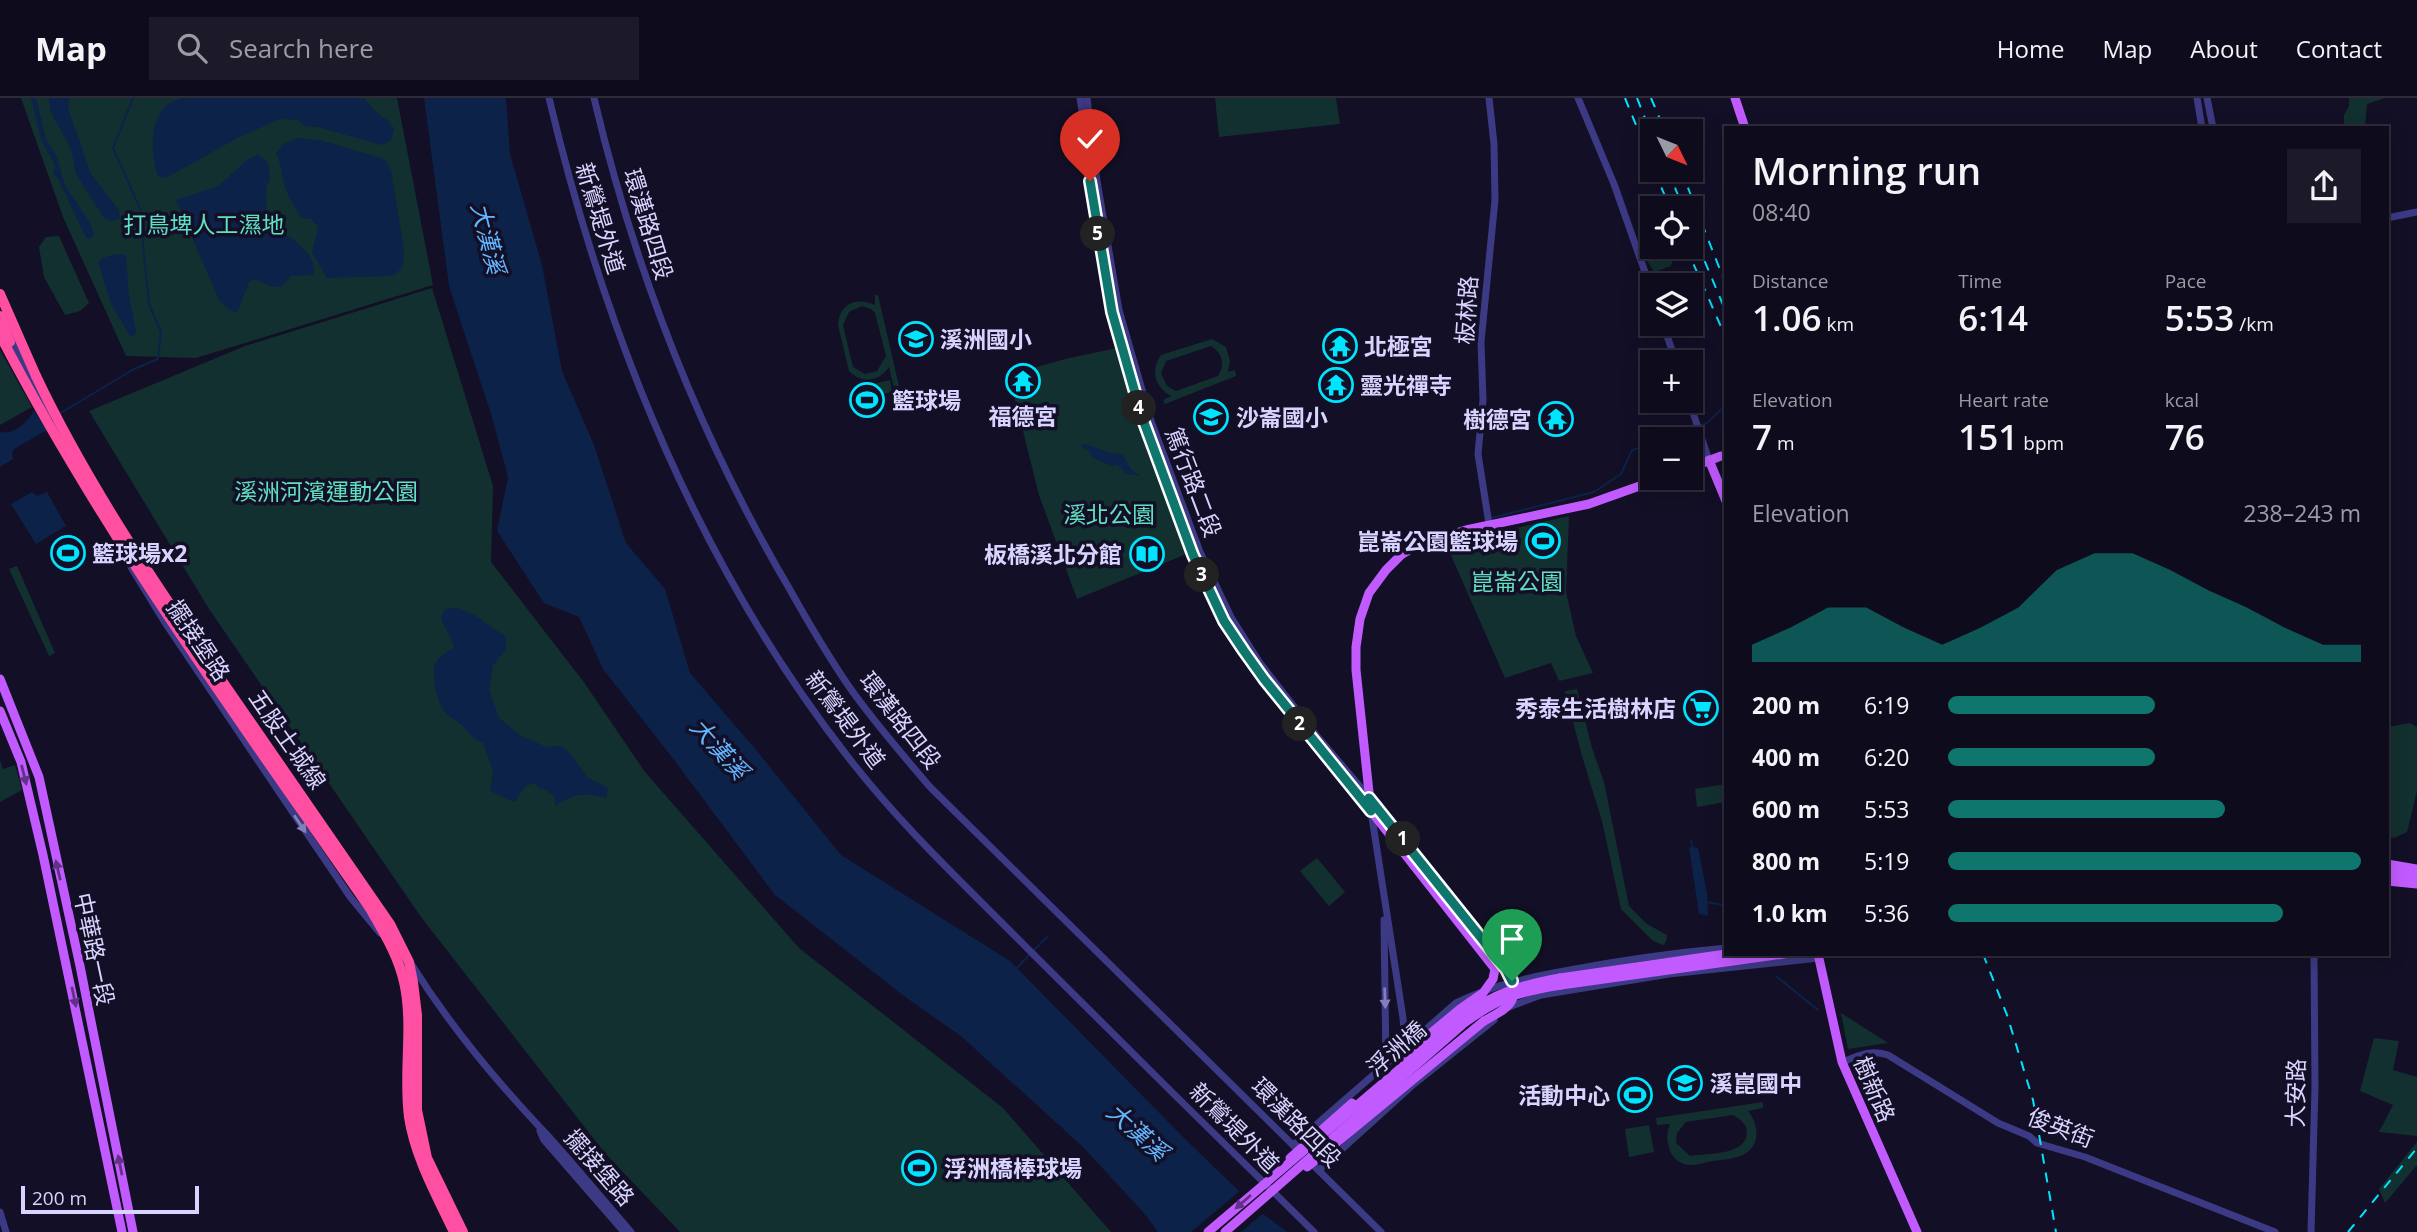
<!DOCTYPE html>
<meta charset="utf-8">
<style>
:root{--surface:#0e0b1c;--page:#1c1929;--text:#f1f3f6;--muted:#9b9ba3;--line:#2e2b3b;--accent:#0f766e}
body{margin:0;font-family:"Open Sans","Noto Sans TC",sans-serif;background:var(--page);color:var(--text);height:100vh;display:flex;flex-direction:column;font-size:26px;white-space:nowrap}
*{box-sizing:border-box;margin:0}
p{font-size:23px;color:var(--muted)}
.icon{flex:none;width:38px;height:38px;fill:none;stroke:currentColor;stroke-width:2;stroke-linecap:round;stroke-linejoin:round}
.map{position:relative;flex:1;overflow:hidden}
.sheet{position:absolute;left:1724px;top:28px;width:665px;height:830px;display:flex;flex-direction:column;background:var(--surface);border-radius:0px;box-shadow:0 4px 18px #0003,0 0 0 2px var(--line)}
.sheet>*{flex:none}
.needle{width:46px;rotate:133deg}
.fabs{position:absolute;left:1640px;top:21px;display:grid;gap:14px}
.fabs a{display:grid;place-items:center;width:63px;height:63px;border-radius:0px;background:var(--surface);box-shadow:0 4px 18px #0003,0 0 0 2px var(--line);font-size:35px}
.scale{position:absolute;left:21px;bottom:18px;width:178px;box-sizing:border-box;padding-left:7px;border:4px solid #d9d4ff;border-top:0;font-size:19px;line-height:24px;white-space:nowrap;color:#d9d4ff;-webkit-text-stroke:5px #130f26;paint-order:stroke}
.pin{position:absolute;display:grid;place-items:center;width:60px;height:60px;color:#fff;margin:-72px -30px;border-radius:50% 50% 50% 0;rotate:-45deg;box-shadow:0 0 7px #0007}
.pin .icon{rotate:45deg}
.km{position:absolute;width:35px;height:35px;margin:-18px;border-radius:50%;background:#222;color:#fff;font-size:19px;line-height:35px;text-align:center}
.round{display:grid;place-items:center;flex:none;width:74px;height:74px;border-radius:0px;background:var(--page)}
.headline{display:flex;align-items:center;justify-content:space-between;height:119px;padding:0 28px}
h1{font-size:38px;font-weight:600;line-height:52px}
.figures{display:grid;grid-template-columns:repeat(3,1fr);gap:10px;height:119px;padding:7px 28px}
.figures div{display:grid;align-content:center}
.figures b{font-size:35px;font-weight:600}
.figures small{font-size:19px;font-weight:400}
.figures p{font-size:19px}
.chart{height:196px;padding:14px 28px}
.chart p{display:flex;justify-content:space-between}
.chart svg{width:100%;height:126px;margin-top:7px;fill:var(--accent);opacity:.7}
ul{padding:0 28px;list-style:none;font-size:23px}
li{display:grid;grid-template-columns:112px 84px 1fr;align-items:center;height:52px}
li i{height:18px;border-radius:9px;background:var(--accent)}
header{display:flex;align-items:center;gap:42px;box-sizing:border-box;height:98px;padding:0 35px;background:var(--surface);border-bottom:2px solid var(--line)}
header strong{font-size:33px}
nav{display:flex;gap:38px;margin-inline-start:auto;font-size:24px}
.search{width:490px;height:63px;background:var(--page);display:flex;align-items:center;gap:18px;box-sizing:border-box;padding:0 24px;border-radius:0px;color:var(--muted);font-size:26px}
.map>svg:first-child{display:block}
.green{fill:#12302f;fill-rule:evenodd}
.water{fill:#0c2248}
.pier{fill:#130f26}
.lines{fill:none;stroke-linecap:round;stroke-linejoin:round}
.stream{stroke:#0c2248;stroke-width:2}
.minor{stroke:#3d3a85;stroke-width:7}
.major{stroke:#c25bff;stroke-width:9}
.highway{stroke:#ff4fa3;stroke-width:10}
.rail{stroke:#00e5ff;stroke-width:2;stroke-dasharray:10 9;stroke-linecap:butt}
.major-bridge{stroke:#c25bff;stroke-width:9}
.highway-bridge{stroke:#ff4fa3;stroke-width:10}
.oneway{fill:#623188}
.oneway2{fill:#837fbc}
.route-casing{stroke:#fff;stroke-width:14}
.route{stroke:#0f766e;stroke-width:9}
.labels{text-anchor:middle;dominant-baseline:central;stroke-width:7;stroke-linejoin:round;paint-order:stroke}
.street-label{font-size:23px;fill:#d9d4ff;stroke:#130f26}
.park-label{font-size:23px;fill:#5fe0c0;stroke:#130f26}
.poi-label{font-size:23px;font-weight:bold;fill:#d9d4ff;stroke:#130f26;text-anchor:start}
.water-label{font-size:24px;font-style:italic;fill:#62b6ff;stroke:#130f26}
</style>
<header>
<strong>Map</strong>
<div class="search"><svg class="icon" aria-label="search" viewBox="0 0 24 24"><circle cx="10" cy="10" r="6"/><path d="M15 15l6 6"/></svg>Search here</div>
<nav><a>Home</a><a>Map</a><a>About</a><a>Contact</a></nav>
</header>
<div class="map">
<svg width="2417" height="1134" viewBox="0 0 2417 1134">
<rect width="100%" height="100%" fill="#130f26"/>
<g class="green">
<polygon points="21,0 397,0 433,187 196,260 126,258 63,119"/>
<polygon points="1215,0 1336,0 1340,26 1219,39"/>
<polygon points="2349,0 2385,0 2367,6 2365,30 2344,30 2344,17 2349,8"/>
<polygon points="59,138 89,205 80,213 65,217 44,179 39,149 46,139"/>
<polygon points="1658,149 1669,149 1674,159 1671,168 1654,174 1646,161 1651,150"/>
<polygon points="432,190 493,388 491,464 583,583 645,674 799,850 1003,1010 1111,1134 680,1134 604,1054 421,819 209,511 89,313 245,248"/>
<path d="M875 197H878L899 288 894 290 889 269C879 284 862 286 849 273L838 227C840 204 857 199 875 207ZM862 208 871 211 875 215 886 258 877 273 865 276 853 269 843 227 849 214Z"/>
<path d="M1212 241 1226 249 1230 263 1228 274 1235 272 1236 278 1165 306 1163 302 1171 298C1155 289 1150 273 1161 257ZM1211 248C1222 255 1226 266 1218 278L1176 293 1167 288 1161 275 1166 263Z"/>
<polygon points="1117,250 1148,357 1189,455 1077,501 1039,397 1009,277 1065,261"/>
<polygon points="0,252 32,309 0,327"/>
<polygon points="890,282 892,294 878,297 881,308 858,317 853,291"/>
<polygon points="1569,418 1566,494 1576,538 1593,575 1559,583 1551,565 1505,580 1446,446"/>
<polygon points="69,439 84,462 66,474 54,447"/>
<polygon points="17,468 55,555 49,558 9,471"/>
<polygon points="1577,591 1592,650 1604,684 1629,808 1647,826 1667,837 1666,844 1663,847 1653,843 1621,811 1602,723 1582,658 1565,593"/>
<polygon points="2410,625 2417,629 2417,693 2407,734 2394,740 2387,739 2387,629"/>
<polygon points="0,662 3,671 15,667 22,692 0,704"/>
<polygon points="1725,686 1725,704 1697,709 1695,691"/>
<polygon points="1317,760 1345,794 1329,808 1300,773"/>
<polygon points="1841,915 1888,945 1848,951"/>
<polygon points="2374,940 2399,943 2393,972 2417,979 2417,1038 2379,1034 2393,1007 2360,993"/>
<polygon points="1644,980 1648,1012 1626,1015 1622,983"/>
<path d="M1763 1004V1010L1748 1013C1760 1027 1761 1051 1740 1058 1732 1061 1721 1062 1713 1063 1706 1064 1698 1067 1691 1067 1670 1067 1663 1042 1670 1026L1657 1027 1656 1020ZM1733 1017C1740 1021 1746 1025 1747 1034 1747 1058 1707 1055 1690 1058L1676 1045 1677 1035 1686 1024Z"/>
<polygon points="1649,1027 1654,1054 1629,1059 1625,1031"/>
<polygon points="2417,1044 2417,1067 2385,1105 2379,1091"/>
</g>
<g class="water">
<polygon points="31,0 36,0 46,41 56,57 65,87 90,125 94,136 91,141 87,140 83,134 59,83 53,75 55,67 41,42"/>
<polygon points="49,0 70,0 68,8 70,16 91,76 119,112 120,121 109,123 103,119 76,76 71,51 50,13"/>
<path d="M181 0H364L376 14 390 24 394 31 391 42 382 47 317 29 304 28 298 22 280 21 239 39 166 80 158 78C151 58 148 17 171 4 174 2 178 2 181 0Z"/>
<polygon points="424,0 506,0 510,56 542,167 562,273 594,347 626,445 665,491 690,575 757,653 841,757 1010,863 1187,1043 1262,1115 1287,1134 1158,1134 1143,1114 1083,1049 962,939 904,898 775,797 671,658 603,571 579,519 544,505 497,433 508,379 492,319 449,188"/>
<path d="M296 40 320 42 384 61 391 72 404 152 403 169 393 178 327 180 312 155 318 129 311 121 301 120C296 110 288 100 285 89 281 77 282 67 276 55L284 46Z"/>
<path d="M258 56 268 65 270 81 266 90 267 123C284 139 317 149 314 177L291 178 282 188 273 189 254 181 249 184 237 215 228 211 219 202 176 102 218 88 248 61Z"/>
<polygon points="116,156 126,157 129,198 136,233 134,238 130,238 111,206 98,164 103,160"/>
<path d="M34 312 47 332 14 351 12 355 13 361 0 369V334C15 337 28 324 34 312Z"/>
<path d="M1083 346C1099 349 1106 356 1122 356L1132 372 1140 378 1127 376 1117 367 1112 368 1093 360 1089 353 1080 348Z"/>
<polygon points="32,394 37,398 47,394 66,428 36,446 11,406"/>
<path d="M457 510 476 518 506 539V551L493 567 489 592 499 620 521 638 547 649 561 648 570 655 587 679 608 690 606 700C581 694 577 695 555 708V699L545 691 539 690 535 685 525 688 515 704 490 693 493 673 483 644C472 642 469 634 462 627 456 622 448 619 444 613 437 603 430 575 436 564 440 557 447 554 454 550 453 539 444 532 441 520L445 511Z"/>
<polygon points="1689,749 1698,750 1707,795 1708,818 1699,816"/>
</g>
<polygon class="pier" points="1242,1091 1266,1113 1241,1134 1191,1134"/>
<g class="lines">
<g class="stream">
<polyline points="59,316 134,271 158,261 161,234 149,206 143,146 142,115 113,50 133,0"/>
<polyline points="1699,328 1707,325 1726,307"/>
<polyline points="1666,341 1694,331"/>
<polyline points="1491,420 1594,394 1621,376 1632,352 1652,346"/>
<polyline points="1691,743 1693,750"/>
<polyline points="1707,804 1723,807 1726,810"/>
<polyline points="1033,853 1047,839"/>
<polyline points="1016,871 1029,857"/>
<polyline points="1776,878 1818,912"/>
</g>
<g class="minor">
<path d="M549 0C605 235 698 467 848 659 902 729 968 790 1030 853 1124 947 1219 1041 1314 1134"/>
<path d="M594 0C635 173 699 337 789 490 808 524 828 558 850 590 874 624 902 656 930 689L1300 1054"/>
<polyline points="1080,0 1112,213 1142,319 1193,457 1224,523 1261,578 1371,713 1403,920 1406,963"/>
<polyline points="1087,0 1097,83 1119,212 1151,323 1200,454 1231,519 1260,565 1316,637 1369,699"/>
<polyline points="1578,0 1614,86 1652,194"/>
<polyline points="2197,0 2202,30"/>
<polyline points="2207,0 2213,30"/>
<polyline points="2387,120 2417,114"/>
<polyline points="1663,226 1676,264"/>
<polyline points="11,240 49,317"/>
<polyline points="1689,303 1709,362"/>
<polyline points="1489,426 1478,356 1483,302 1481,244 1495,102 1494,46 1489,0"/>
<polyline points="129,466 164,523 300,725 351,800 380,835"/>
<polyline points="1384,822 1386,967"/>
<path d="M412 867C452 931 499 986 550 1040 578 1071 604 1103 631 1134"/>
<polyline points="1509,909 1541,897 1669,876 1819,860"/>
<path d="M1842 964C1859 958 1869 951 1888 957L1998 1025 2029 1038 2037 1045 2085 1059 2275 1134"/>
<polyline points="540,1033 544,1042 624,1134"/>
<path d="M1293 1047 1456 905C1492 887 1530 879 1570 872 1622 862 1673 855 1726 850"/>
<polyline points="1309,1063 1381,1134"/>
<polyline points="1319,1072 1414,986 1494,922"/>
<polyline points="0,1114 6,1134"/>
<polyline points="2311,1134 2315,989 2314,856"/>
</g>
<g class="major">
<polyline points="1735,0 1745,30"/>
<polyline points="1709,362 1726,403"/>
<polyline points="1690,370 1721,358"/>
<polyline points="0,581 39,679 80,868 133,1134"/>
<polyline points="0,613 21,664 43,757 122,1134"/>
<path d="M1369 700 1509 875C1522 905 1507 910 1484 923"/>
<polyline points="2387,766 2417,771"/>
<polyline points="2387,775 2417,778"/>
<polyline points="2387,783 2417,786"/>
<polyline points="1818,856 1842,964 1917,1134"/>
<polyline points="1560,880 1726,856"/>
<polyline points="1561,887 1784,856"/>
<polyline points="1419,945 1460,911 1483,895 1493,881 1495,871 1371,713 1356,572 1356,549 1360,521 1369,495 1386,472 1401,457 1421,445 1466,432 1589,406 1662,380"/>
</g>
<polyline class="highway" points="0,196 36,278"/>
<g class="rail">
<polyline points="1625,0 1652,66"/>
<polyline points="1637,0 1652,38"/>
<polyline points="1651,0 1665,33"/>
<polyline points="1654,72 1670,110"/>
<polyline points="1668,72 1683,110"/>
<polyline points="1681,72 1726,187"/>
<polyline points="1690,128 1726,214"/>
<polyline points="1686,149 1726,240"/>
<polyline points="1983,856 2007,917 2033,1002 2056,1134"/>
<polyline points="2348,1134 2417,1050"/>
</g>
<g class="major-bridge">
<polyline points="1406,959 1419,945"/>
<polyline points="1290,1060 1352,1005"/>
<polyline points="1307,1069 1484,923"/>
<path d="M1208 1134 1462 918C1495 895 1521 887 1560 880"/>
<path d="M1225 1134 1463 926C1498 900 1518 894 1561 887"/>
</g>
<g class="highway-bridge">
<polyline points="0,218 10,244"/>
<path d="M0 237C105 440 241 624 371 812 384 835 398 857 404 884 414 928 403 974 409 1019 415 1059 437 1098 454 1134"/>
<path d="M36 278C84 379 146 472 209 564 269 652 330 739 390 826L409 864 413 884 417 917V1012L427 1060 463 1134"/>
</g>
</g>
<defs><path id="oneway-solid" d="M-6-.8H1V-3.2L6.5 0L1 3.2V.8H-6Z" transform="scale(1.75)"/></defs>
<g class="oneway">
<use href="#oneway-solid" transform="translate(24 677) rotate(76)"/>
<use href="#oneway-solid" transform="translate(58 772) rotate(-103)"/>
<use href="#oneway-solid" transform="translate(74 899) rotate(78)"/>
<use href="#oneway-solid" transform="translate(120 1067) rotate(-101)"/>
<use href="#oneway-solid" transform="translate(1243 1104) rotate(139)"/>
</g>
<g class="oneway2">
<use href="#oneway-solid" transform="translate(300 726) rotate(56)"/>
<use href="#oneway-solid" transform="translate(1385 900) rotate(88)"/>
</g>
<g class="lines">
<g class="route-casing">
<polyline id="route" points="1090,83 1112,214 1142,319 1193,457 1224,523 1244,553 1264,581 1371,713 1369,700 1506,871 1512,883"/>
</g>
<use href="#route" class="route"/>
</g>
<defs>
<g id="school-ring" transform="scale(1.75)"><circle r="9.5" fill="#130f26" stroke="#00e5ff" stroke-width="1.5"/><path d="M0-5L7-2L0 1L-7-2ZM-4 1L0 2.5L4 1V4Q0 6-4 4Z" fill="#00e5ff"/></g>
<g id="temple-ring" transform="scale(1.75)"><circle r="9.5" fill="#130f26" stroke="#00e5ff" stroke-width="1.5"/><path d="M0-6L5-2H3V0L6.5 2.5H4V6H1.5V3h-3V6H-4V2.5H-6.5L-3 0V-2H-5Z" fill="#00e5ff"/></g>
<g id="stadium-ring" transform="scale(1.75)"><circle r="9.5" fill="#130f26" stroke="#00e5ff" stroke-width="1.5"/><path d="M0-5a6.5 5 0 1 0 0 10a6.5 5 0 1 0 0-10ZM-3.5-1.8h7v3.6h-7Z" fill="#00e5ff"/></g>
<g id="library-ring" transform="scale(1.75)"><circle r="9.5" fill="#130f26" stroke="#00e5ff" stroke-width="1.5"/><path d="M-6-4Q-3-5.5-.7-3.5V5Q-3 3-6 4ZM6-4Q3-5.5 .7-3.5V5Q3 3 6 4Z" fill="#00e5ff"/></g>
<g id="supermarket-ring" transform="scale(1.75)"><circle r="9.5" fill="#130f26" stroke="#00e5ff" stroke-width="1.5"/><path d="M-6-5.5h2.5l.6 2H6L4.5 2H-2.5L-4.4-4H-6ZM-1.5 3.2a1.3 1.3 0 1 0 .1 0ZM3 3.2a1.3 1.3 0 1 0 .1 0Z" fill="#00e5ff"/></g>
</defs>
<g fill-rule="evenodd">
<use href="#school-ring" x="916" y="241"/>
<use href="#temple-ring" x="1340" y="248"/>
<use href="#temple-ring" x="1023" y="283"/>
<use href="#temple-ring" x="1336" y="287"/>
<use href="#stadium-ring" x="867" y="302"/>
<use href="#school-ring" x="1211" y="319"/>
<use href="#temple-ring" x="1556" y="321"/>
<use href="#stadium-ring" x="1543" y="443"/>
<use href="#stadium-ring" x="68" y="455"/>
<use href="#library-ring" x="1147" y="456"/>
<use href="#supermarket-ring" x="1701" y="610"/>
<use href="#school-ring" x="1685" y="985"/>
<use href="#stadium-ring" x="1635" y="997"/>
<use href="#stadium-ring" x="919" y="1070"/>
</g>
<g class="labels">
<g class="street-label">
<text transform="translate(601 120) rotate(73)">新鶯堤外道</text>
<text transform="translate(649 126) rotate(73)">環漢路四段</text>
<text transform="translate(1466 212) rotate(-86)">板林路</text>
<text transform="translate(1194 384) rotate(69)">篤行路二段</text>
<text transform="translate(199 542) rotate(56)">擺接堡路</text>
<text transform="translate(846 621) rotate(53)">新鶯堤外道</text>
<text transform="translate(901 622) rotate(52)">環漢路四段</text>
<text transform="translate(288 641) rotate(55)">五股土城線</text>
<text transform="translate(95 851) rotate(78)">中華路一段</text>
<text transform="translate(1396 950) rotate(-41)">浮洲橋</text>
<text transform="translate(1875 991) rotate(67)">樹新路</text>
<text transform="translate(2295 995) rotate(-89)">大安路</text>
<text transform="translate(1297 1024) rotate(45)">環漢路四段</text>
<text transform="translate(1235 1029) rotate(45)">新鶯堤外道</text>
<text transform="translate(2061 1029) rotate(21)">俊英街</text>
<text transform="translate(600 1069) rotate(49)">擺接堡路</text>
</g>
<g class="park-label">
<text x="204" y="126">打鳥埤人工濕地</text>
<text x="326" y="393">溪洲河濱運動公園</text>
<text x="1109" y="416">溪北公園</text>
<text x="1517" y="483">崑崙公園</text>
</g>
<g class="poi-label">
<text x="940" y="241">溪洲國小</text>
<text x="1364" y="248">北極宮</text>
<text x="1360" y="287">靈光禪寺</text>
<text x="892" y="302">籃球場</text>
<text x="1023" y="318" text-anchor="middle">福德宮</text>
<text x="1236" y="319">沙崙國小</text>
<text x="1532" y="321" text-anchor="end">樹德宮</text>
<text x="1518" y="443" text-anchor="end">崑崙公園籃球場</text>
<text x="92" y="455">籃球場x2</text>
<text x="1122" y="456" text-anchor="end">板橋溪北分館</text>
<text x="1676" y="610" text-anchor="end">秀泰生活樹林店</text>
<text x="1710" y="985">溪崑國中</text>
<text x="1610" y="997" text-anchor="end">活動中心</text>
<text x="944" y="1070">浮洲橋棒球場</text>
</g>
<g class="water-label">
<text transform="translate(489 140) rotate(76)">大漢溪</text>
<text transform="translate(720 650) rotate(48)">大漢溪</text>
<text transform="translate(1138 1033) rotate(42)">大漢溪</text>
</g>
</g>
</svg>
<div class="fabs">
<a><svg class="needle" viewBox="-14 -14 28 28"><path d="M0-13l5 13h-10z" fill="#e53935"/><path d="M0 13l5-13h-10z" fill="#9b9ba3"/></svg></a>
<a><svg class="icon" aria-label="locate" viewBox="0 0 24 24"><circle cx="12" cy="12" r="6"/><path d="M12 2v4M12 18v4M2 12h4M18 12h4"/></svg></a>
<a><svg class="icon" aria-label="layers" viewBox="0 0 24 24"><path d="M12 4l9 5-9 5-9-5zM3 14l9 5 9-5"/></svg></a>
<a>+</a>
<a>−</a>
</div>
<div class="scale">200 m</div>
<div class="pin" style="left:1512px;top:883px;background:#1e9e55"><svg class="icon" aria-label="arrive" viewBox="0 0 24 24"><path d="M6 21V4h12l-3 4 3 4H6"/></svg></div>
<div class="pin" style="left:1090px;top:83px;background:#d93025"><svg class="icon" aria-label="check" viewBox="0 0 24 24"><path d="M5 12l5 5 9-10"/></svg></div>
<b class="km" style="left:1403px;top:741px">1</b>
<b class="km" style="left:1300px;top:626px">2</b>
<b class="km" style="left:1202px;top:477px">3</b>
<b class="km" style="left:1139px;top:310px">4</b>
<b class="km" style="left:1098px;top:136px">5</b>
<section class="sheet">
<div class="headline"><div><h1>Morning run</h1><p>08:40</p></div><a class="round"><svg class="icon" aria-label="share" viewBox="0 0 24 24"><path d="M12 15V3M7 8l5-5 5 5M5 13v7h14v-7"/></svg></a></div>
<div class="figures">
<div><p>Distance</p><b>1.06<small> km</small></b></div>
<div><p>Time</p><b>6:14</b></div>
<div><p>Pace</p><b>5:53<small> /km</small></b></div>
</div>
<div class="figures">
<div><p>Elevation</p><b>7<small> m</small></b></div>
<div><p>Heart rate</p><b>151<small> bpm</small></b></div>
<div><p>kcal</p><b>76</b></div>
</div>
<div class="chart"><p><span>Elevation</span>238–243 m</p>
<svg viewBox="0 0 160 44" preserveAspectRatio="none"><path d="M0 44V38L10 32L20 25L30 25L40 32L50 38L60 32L70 25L80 12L90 6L100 6L110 12L120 19L130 25L140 32L150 38L160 38V44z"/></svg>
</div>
<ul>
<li><b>200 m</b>6:19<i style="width:50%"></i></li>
<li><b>400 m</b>6:20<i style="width:50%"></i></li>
<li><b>600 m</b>5:53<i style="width:67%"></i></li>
<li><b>800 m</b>5:19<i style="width:100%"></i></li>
<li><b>1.0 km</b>5:36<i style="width:81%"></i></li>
</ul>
</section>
</div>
